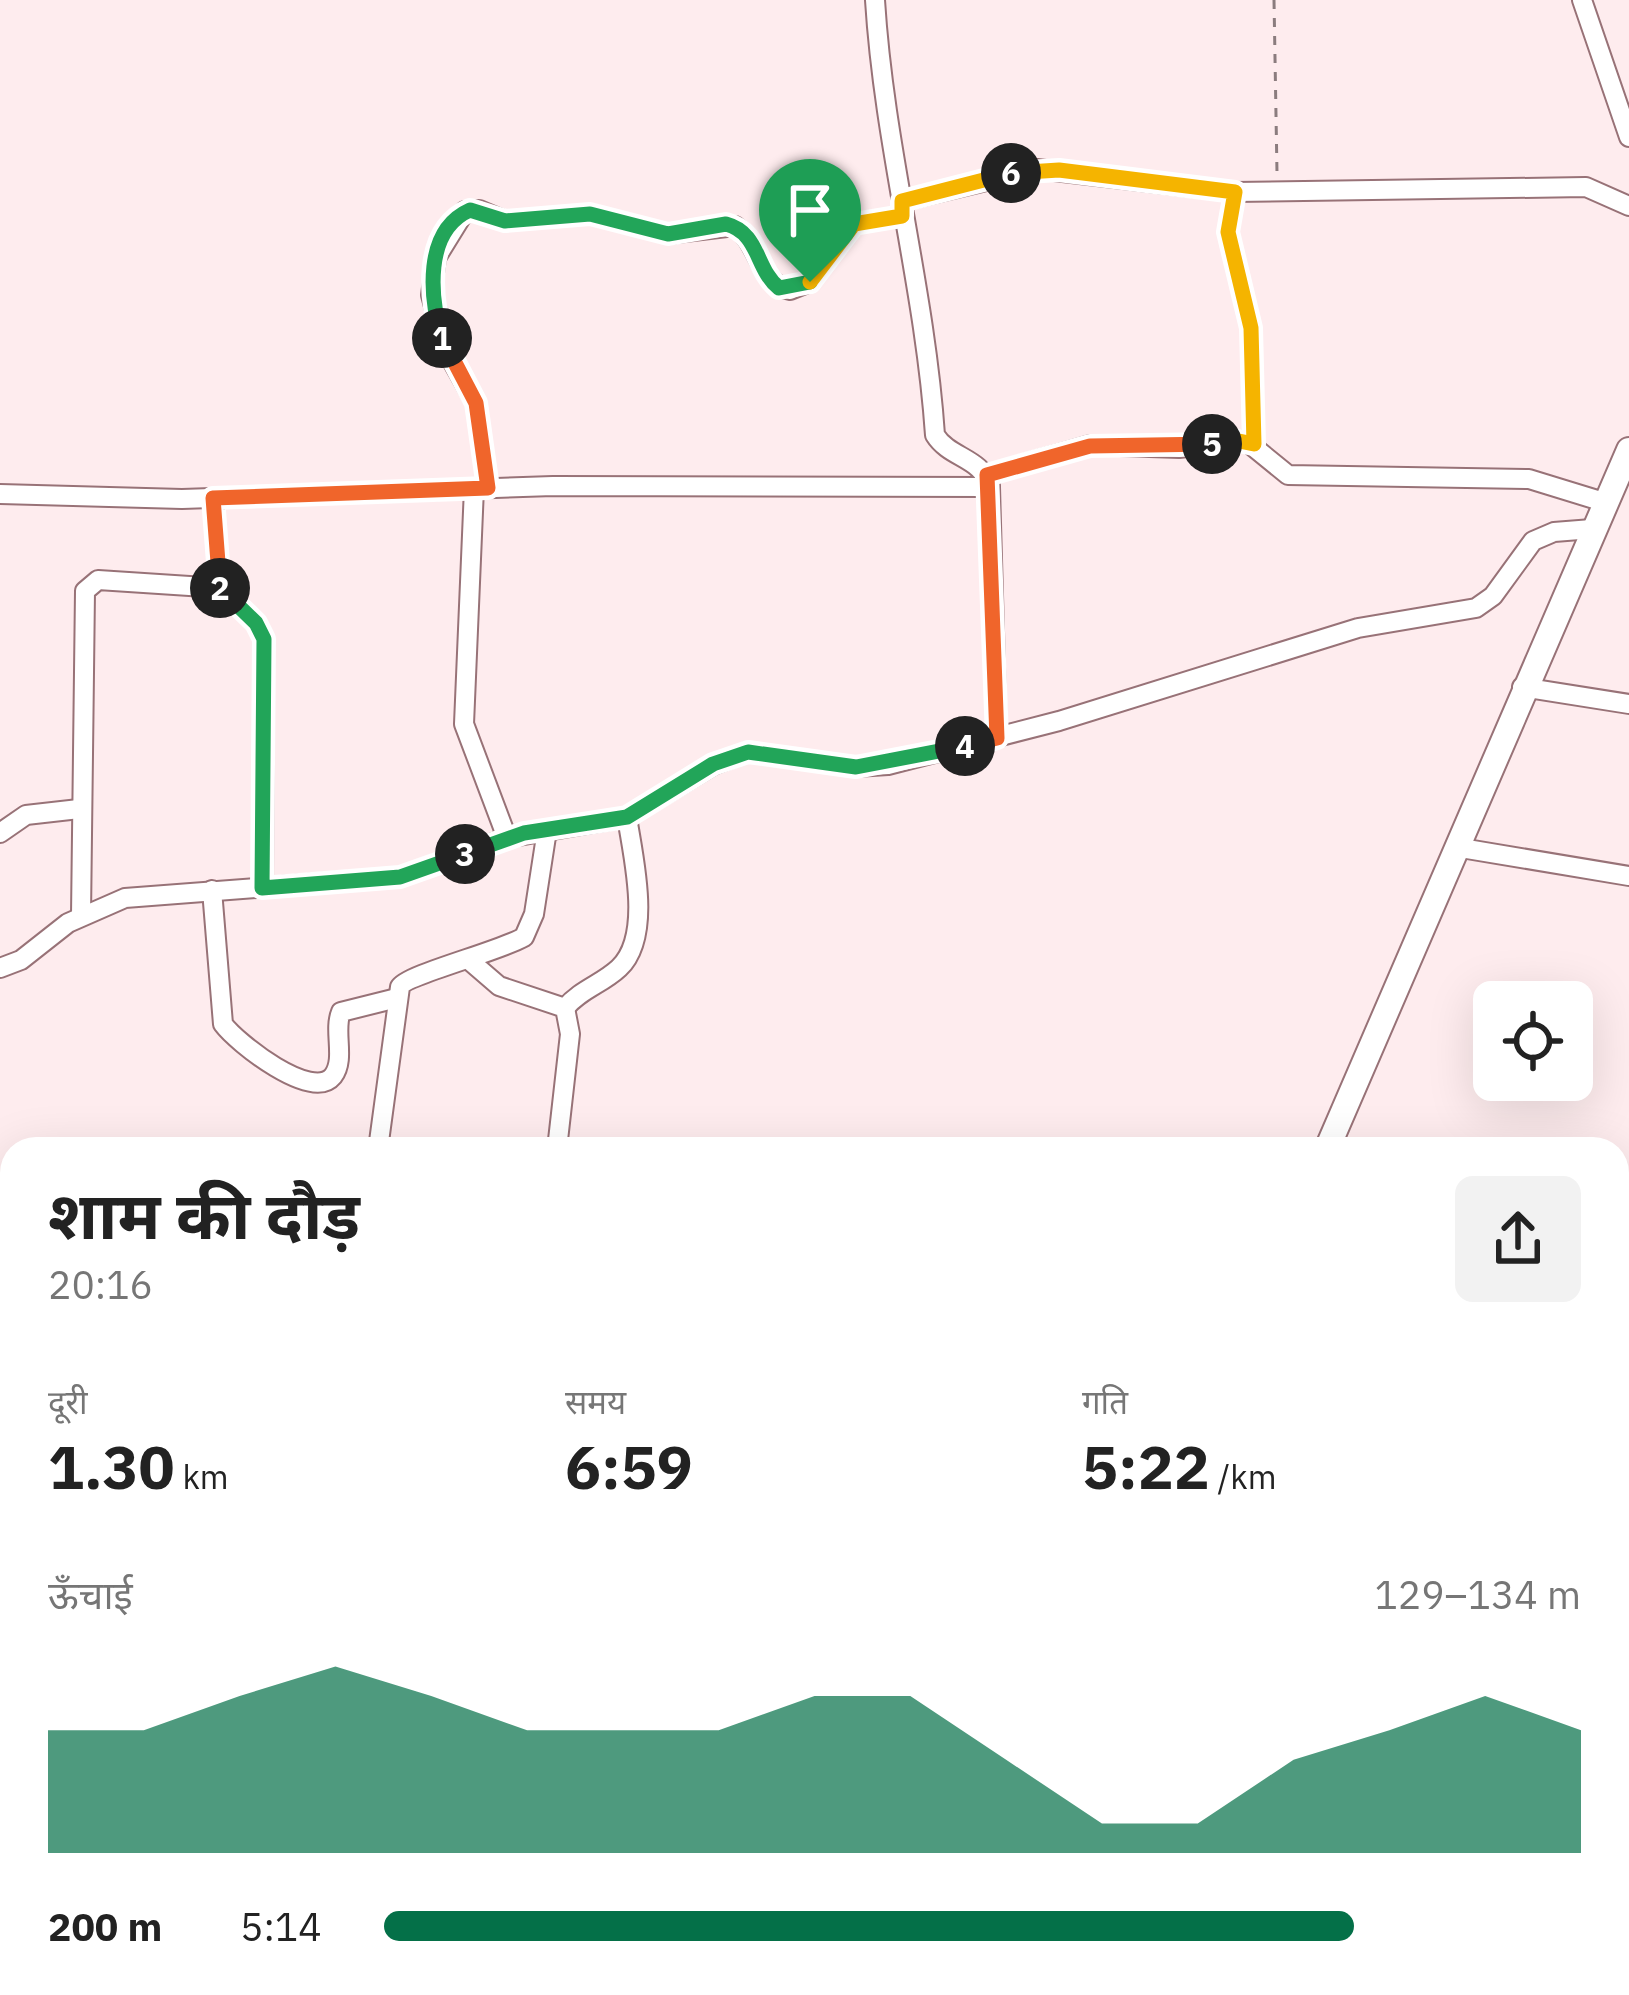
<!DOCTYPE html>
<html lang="hi">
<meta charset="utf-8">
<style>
:root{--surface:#fff;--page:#f2f2f2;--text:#222;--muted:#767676;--accent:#047048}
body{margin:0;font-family:"IBM Plex Sans","Noto Sans Devanagari",sans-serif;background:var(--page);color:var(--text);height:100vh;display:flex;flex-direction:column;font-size:45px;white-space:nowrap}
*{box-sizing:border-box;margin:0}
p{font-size:39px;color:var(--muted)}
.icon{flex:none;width:66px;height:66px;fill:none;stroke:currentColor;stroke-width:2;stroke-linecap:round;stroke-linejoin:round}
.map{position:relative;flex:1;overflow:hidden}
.details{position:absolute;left:0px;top:1137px;width:1629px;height:858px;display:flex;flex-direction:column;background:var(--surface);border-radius:36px 36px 0 0;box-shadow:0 12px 48px #0002}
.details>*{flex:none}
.buttons{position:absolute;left:1473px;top:981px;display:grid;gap:24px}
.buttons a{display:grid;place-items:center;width:120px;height:120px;border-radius:18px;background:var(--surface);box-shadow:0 12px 48px #0002;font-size:60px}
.pin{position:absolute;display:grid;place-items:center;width:102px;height:102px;color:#fff;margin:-123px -51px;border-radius:50% 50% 50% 0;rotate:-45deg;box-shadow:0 0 12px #0007}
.pin .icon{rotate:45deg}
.km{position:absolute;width:60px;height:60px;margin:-30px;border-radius:50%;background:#222;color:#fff;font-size:33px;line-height:60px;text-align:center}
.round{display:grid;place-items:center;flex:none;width:126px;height:126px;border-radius:18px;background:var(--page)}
.overview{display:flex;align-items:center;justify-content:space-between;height:204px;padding:0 48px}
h1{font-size:66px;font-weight:700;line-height:90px}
.metrics{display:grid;grid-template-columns:repeat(3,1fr);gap:18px;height:204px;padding:12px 48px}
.metrics div{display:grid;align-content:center}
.metrics b{font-size:60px;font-weight:700}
.metrics small{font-size:33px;font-weight:400}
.metrics p{font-size:33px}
.chart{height:336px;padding:24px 48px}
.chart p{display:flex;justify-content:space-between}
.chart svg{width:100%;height:216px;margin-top:12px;fill:var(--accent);opacity:.7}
ul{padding:0 48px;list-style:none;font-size:39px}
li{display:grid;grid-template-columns:192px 144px 1fr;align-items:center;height:90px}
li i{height:30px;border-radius:15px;background:var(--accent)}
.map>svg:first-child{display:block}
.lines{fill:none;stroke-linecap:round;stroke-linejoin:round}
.minor-casing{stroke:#987277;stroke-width:22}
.major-casing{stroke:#987277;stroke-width:28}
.path{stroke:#8b7c7e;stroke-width:3;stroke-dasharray:9 9;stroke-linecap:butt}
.minor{stroke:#fff;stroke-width:18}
.major{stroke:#fff;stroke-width:24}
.split-1-casing{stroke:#fff;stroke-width:24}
.split-2-casing{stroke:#fff;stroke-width:24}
.split-3-casing{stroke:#fff;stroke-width:24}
.split-4-casing{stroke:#fff;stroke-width:24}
.split-5-casing{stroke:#fff;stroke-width:24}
.split-6-casing{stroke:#fff;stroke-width:24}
.split-7-casing{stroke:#fff;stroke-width:24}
.split-1{stroke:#22a559;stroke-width:15}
.split-2{stroke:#f0652b;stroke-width:15}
.split-3{stroke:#22a559;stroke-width:15}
.split-4{stroke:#22a559;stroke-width:15}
.split-5{stroke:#f0652b;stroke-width:15}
.split-6{stroke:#f5b400;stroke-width:15}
.split-7{stroke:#f5b400;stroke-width:15}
</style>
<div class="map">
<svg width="1629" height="1995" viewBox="0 0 1629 1995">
<rect width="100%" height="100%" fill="#feecee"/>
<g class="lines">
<g class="minor-casing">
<g id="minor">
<path d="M875 0C884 147 925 288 935 435 950 459 982 457 990 487L997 738"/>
<polyline points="1582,0 1629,137"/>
<polyline points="1235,192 1228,232 1251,328 1254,444"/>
<polyline points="902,201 1037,169 1235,192 1586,187 1629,206"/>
<polyline points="987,475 1090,445 1179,448 1245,440 1288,475 1529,479 1604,502"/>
<polyline points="474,488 464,724 507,838"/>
<path d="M488 488 476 403 446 350 431 295 436 258 465 211 479 210 505 221 590 214 668 234 735 226C760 244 759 284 790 290L810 282 854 224 902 216"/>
<polyline points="0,494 182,499 553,486 990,487"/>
<polyline points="213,498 220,588 256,623 264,639 263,888"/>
<polyline points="1522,687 1629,704"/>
<polyline points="0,833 26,815 79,809"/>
<polyline points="1455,847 1629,876"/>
<path d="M212 890 223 1024C237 1043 312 1102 333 1076 346 1059 333 1031 341 1012L397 998"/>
<polyline points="81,916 85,591 98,580 220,588"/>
<polyline points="470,961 499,986 565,1008 570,1034 557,1149"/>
<polyline points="0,968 21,960 68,923 125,898 400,877 507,838 627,817 713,765 747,752 856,767 888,765 1059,721 1358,628 1476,608 1493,596 1533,541 1554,532 1592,529"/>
<path d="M565 1008C581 989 602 984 619 968 653 936 633 857 627 817"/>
<path d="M378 1149 400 987C406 975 500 951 524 937L534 914 547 830"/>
<polyline points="1617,1529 1629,1526"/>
<polyline points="1617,1601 1629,1600"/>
<polyline points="1617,1854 1629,1855"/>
<polyline points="0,1869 12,1868"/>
<polyline points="1279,1995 1279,1983"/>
</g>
</g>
<g class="major-casing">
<g id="major">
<polyline points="1327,1149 1629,450"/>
<polyline points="965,1995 970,1983"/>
</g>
</g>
<polyline class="path" points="1274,0 1277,173"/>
<use href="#minor" class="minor"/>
<use href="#major" class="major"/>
</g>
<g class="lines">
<g class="split-1-casing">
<path id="split-1" d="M442 338C430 298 423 231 470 210L505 221 590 214 668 234 726 224C760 233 755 269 779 288L810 282"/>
</g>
<g class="split-2-casing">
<polyline id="split-2" points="220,588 213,498 488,488 476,403 442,338"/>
</g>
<g class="split-3-casing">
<polyline id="split-3" points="220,588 256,623 264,639 262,888 400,877 465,854"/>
</g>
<g class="split-4-casing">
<polyline id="split-4" points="465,854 524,833 627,817 713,764 748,752 856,767 965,746"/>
</g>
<g class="split-5-casing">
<polyline id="split-5" points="965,746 997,738 987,475 1090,446 1212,444"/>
</g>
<g class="split-6-casing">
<polyline id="split-6" points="1011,173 1059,170 1235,192 1228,232 1251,328 1254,444 1234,440 1212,444"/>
</g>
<g class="split-7-casing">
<polyline id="split-7" points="810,282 854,224 902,216 902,201 1011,173"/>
</g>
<use href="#split-1" class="split-1"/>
<use href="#split-2" class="split-2"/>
<use href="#split-3" class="split-3"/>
<use href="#split-4" class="split-4"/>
<use href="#split-5" class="split-5"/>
<use href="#split-6" class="split-6"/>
<use href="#split-7" class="split-7"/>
</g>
</svg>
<div class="buttons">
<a><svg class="icon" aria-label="locate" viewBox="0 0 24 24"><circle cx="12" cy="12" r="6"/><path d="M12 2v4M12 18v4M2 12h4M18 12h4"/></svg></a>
</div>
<div class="pin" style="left:810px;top:282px;background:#1e9e55"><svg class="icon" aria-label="arrive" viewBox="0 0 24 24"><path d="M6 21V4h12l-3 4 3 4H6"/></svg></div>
<b class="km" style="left:442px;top:338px">1</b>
<b class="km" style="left:220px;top:588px">2</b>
<b class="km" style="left:465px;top:854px">3</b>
<b class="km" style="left:965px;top:746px">4</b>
<b class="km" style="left:1212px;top:444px">5</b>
<b class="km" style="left:1011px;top:173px">6</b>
<section class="details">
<div class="overview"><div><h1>शाम की दौड़</h1><p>20:16</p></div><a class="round"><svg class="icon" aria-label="share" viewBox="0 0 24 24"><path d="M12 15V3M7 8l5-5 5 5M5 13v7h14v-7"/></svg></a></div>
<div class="metrics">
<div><p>दूरी</p><b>1.30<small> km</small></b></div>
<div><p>समय</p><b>6:59</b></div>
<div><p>गति</p><b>5:22<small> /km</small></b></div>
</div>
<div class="chart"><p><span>ऊँचाई</span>129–134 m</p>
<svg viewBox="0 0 160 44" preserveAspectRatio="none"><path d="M0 44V19L10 19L20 12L30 6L40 12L50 19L60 19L70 19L80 12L90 12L100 25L110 38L120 38L130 25L140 19L150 12L160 19V44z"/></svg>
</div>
<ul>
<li><b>200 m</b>5:14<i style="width:81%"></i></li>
</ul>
</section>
</div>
